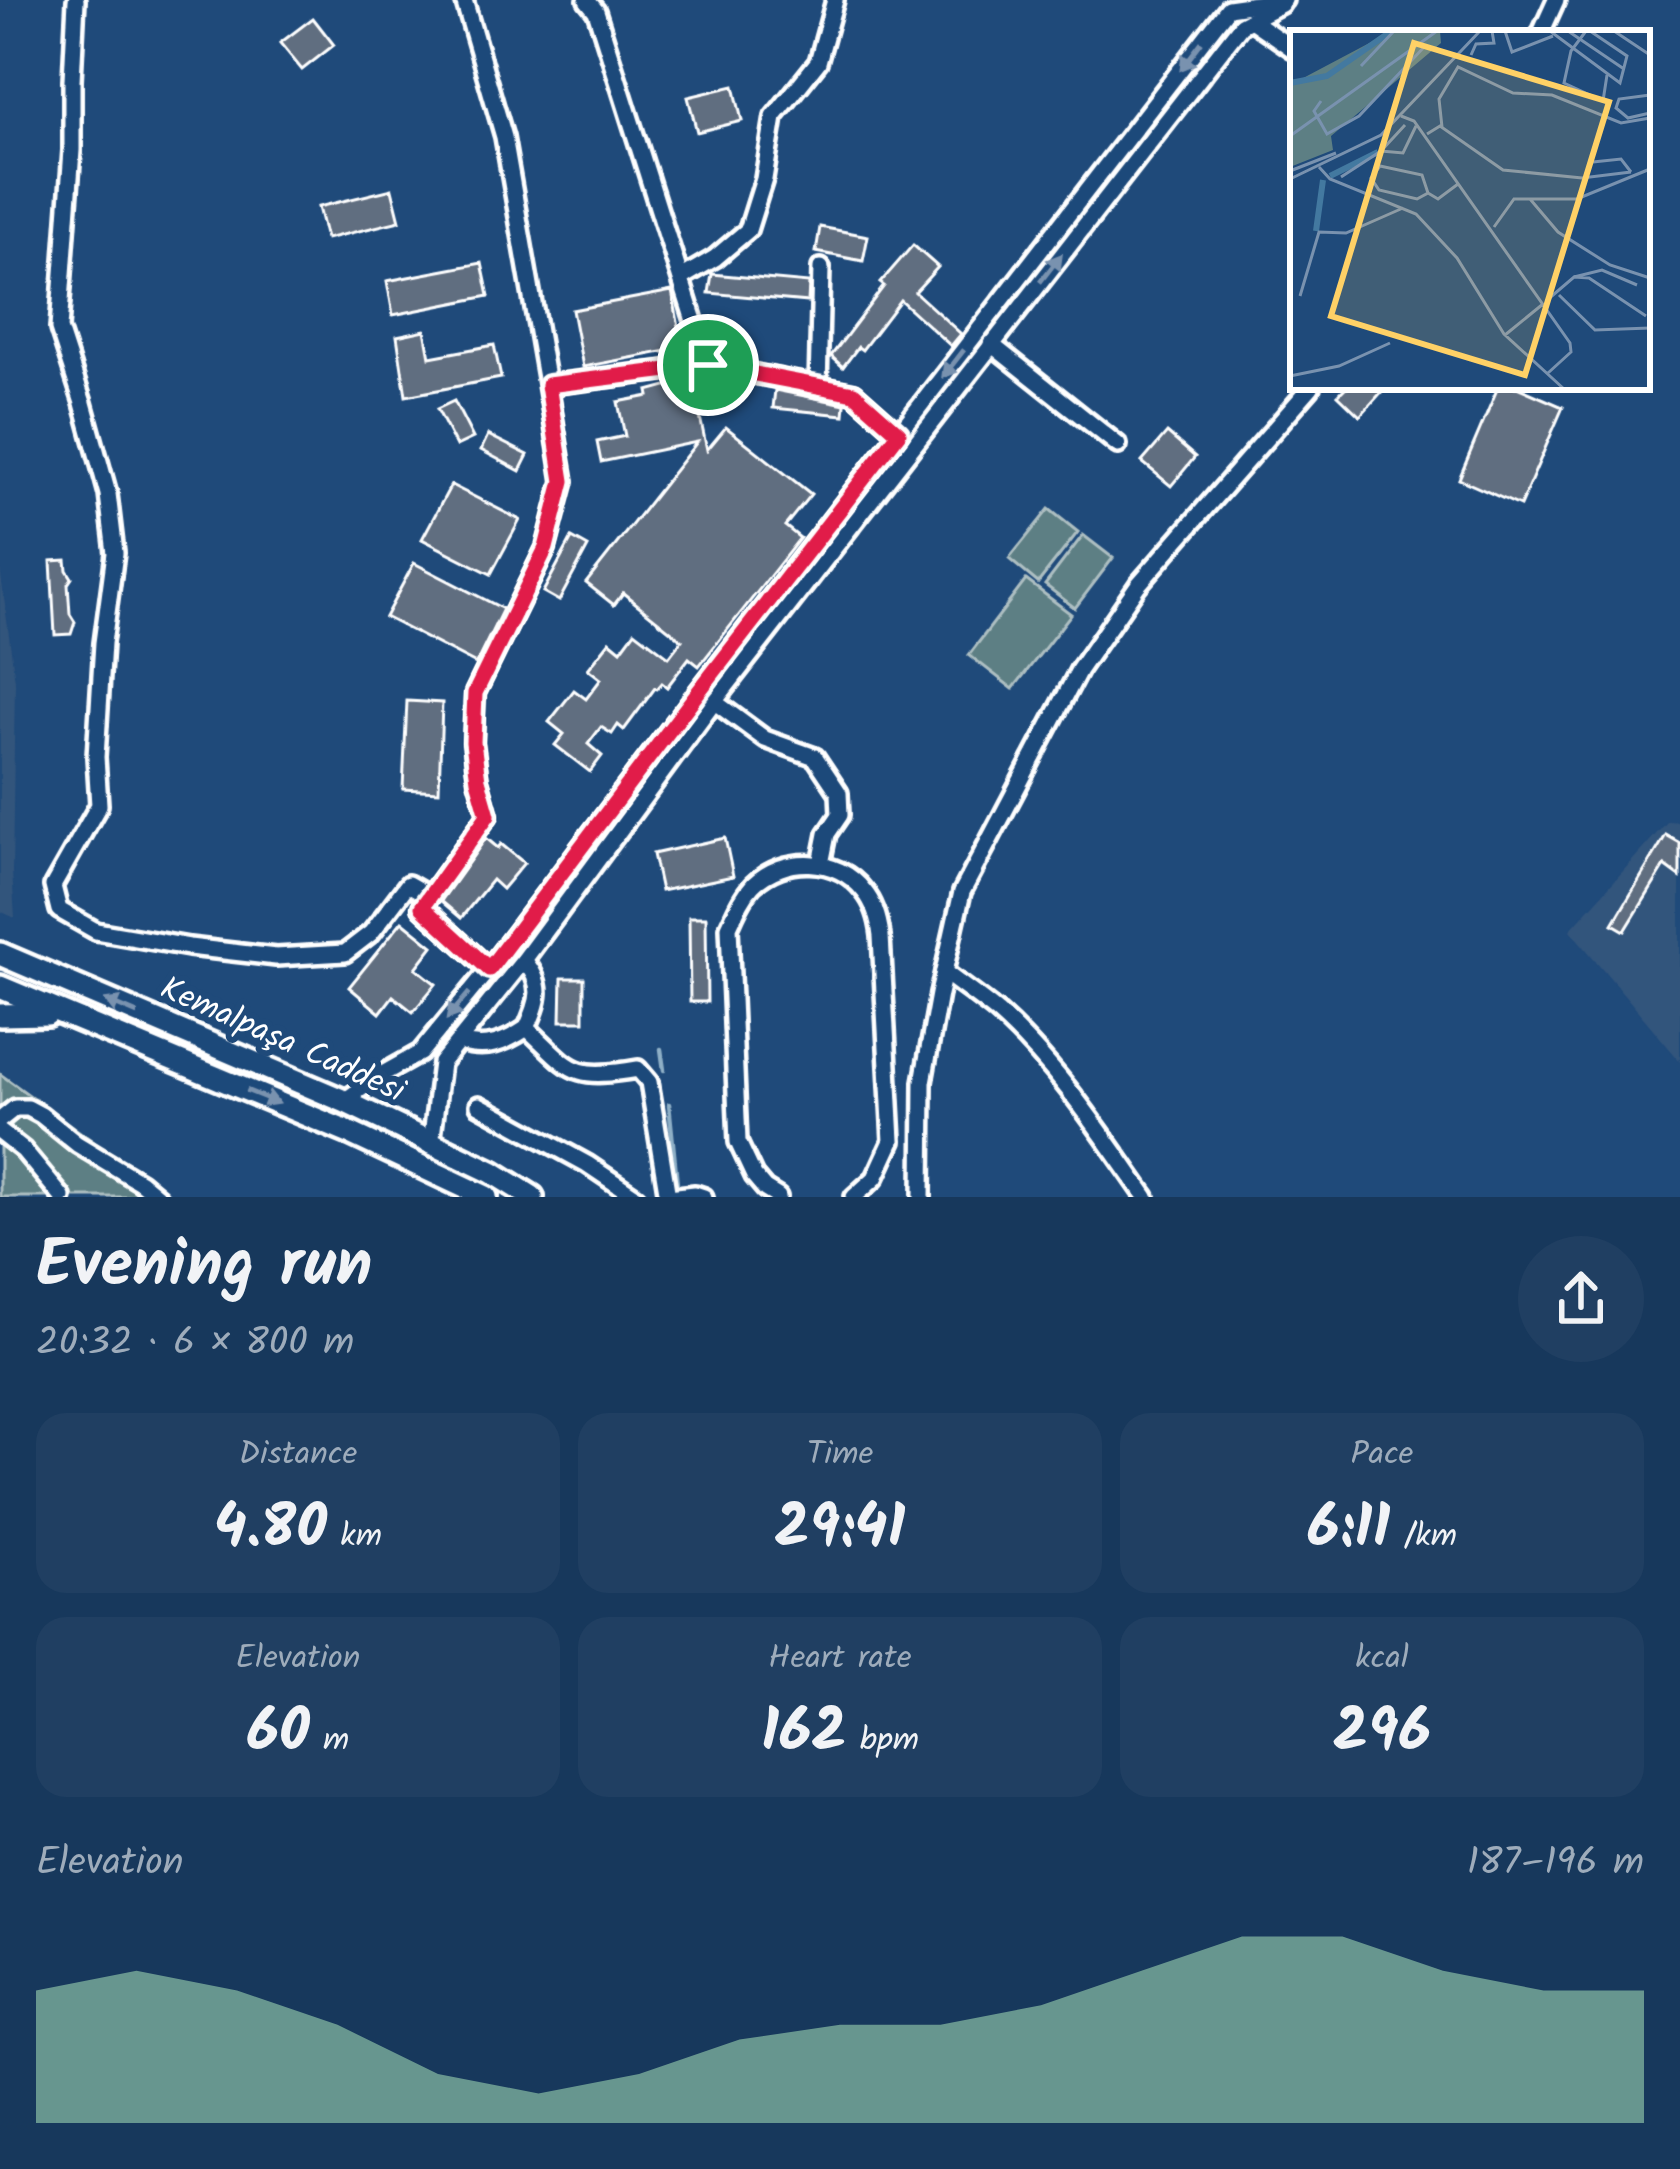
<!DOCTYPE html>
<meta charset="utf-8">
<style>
:root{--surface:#17385c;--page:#203f62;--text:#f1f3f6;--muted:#9eacbb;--accent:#8abfa5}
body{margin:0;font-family:Kalam,sans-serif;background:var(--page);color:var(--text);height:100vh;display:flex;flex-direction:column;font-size:45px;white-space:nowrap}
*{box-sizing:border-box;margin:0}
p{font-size:39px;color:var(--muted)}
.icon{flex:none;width:66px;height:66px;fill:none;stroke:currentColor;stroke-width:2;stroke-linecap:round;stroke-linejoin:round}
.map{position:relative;height:1197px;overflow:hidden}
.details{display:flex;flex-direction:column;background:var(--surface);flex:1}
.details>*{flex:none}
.pin{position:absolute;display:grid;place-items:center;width:102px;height:102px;color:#fff;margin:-51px;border:6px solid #fff;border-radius:50%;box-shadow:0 3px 12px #0007}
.round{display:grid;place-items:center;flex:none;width:126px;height:126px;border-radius:63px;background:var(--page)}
.headline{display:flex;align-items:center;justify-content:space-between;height:204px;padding:0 36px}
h1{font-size:66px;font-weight:800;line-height:90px}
.metrics{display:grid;grid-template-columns:repeat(3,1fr);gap:18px;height:204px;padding:12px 36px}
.metrics div{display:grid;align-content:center;border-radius:30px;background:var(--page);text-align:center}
.metrics b{font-size:60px;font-weight:800}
.metrics small{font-size:33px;font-weight:400}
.metrics p{font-size:33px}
.chart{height:336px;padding:24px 36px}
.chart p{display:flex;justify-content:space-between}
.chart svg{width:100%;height:216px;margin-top:12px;fill:var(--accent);opacity:.7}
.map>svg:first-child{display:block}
.built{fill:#33557c}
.green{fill:#5d7f84;stroke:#aebfc2;stroke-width:3}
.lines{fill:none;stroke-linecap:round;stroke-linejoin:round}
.stream{stroke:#8eafc6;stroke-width:4.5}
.building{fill:#616e80;stroke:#fff;stroke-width:3}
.minor-casing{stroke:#fff;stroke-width:24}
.major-casing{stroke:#fff;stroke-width:30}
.minor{stroke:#1f4a7a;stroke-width:15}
.major{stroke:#1f4a7a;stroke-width:21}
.oneway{fill:#7992af}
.route-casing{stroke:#fff;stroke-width:24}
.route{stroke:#e11d48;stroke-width:15}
.labels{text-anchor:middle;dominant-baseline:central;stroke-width:12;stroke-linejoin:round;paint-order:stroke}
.street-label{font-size:33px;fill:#fff;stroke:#1f4a7a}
.inset-river{fill:none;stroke:#4379a0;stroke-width:6}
.inset-road{fill:none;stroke:#7992af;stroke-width:3}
.view{fill:#ffd166;fill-opacity:0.15;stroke:#ffd166;stroke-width:6}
.inset-edge{fill:none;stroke:#fff;stroke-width:6}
</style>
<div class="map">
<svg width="1680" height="1197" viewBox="0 0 1680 1197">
<rect width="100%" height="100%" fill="#1f4a7a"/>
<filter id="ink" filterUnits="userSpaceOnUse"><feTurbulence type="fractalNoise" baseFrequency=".00833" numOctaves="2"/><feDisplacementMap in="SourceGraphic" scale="24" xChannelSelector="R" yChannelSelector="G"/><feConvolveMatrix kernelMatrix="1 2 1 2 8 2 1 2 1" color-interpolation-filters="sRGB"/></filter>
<g filter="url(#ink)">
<g class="built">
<polygon points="0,568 15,681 12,872 15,918 0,911"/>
<polygon points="1668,821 1680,822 1680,1061 1570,930"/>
</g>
<g class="green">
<polygon points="1049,509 1078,532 1038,583 1009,559"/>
<polygon points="1083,535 1113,558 1075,608 1045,585"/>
<polygon points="1026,580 1071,614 1013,689 969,655"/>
<polygon points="0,1074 170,1197 0,1197"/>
</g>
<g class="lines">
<g class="stream">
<polyline points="661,1049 664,1070"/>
<polyline points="669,1104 678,1193"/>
</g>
</g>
<g class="building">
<polygon points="313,18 334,45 302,70 280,43"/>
<polygon points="734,86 742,121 697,132 688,97"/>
<polygon points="392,189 400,221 326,239 318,207"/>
<polygon points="820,227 868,236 863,261 816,252"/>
<polygon points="913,245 938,267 915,292 961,334 951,346 900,300 862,350 858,347 843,367 831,356 884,286 880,283"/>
<polygon points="482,263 489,296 393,315 387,281"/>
<polygon points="712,274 809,283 808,302 709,293"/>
<polygon points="672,291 683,348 583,367 572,310"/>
<polygon points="425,330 430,357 494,345 501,378 406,396 397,336"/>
<polygon points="692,379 707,450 726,427 811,494 785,526 800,538 699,666 689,658 667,687 662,683 657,689 655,688 624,730 618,725 612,734 601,727 588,744 602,756 590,772 555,745 564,734 549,722 574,690 586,699 601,679 588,669 610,641 621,650 635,631 669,657 682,640 623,593 614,605 586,583 697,442 601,462 597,442 625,436 618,402 649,396 648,391"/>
<polygon points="1346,387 1386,387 1360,416 1338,395"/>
<polygon points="1498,387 1517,387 1563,407 1520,506 1459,479"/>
<polygon points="775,390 845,404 844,415 773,408"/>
<polygon points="454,401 473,438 456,446 437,409"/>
<polygon points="1167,433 1195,457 1171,486 1142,462"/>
<polygon points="488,435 528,455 520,471 481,450"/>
<polygon points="451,485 520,520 491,574 422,539"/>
<polygon points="572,538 588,547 559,601 543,592"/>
<polygon points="66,560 67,570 72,578 68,584 70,614 75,622 71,634 55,635 51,561"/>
<polygon points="414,563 503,609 476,664 385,617"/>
<polygon points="407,701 442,703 439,791 403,789"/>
<polygon points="1666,835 1680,843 1680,877 1665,866 1625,931 1613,924"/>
<polygon points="486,838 498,848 501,844 524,863 502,889 492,880 461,918 441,901"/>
<polygon points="725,838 733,876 661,891 653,854"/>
<polygon points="689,917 706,917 707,1002 690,1002"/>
<polygon points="402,921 433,946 416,968 436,984 413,1012 393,996 380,1013 349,987"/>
<polygon points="562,978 584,978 584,1021 561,1021"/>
</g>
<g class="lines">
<g class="minor-casing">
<g id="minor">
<polyline points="76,0 72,80 72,150 59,329 83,403 108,494 115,553 103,643 96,757 99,805 53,886 59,910 96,931 189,947 276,957 345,953 371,933 408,884 429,896"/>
<polyline points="464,0 504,137 564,481 546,548 475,693 473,742 478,780 488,815 422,907 489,969"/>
<polyline points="587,0 596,11 708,365 854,393 899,433"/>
<polyline points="1251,20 1293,49"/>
<polyline points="1541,33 1556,0"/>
<polyline points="681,278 715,258 748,230 764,179 774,117 818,62 835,0"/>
<polyline points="991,344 1118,445"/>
<polyline points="548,385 708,365"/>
<polyline points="818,387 821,268"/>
<polyline points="708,697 765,739 815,757 839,793 840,815 827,834 821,864"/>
<path d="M524 960C545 986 539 1000 527 1028"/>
<path d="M944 972C961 985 980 998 997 1012 1056 1064 1101 1133 1146 1197"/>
<path d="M460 1042C486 1051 506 1042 527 1028 574 1072 571 1080 638 1069L649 1082 668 1197"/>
<polyline points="344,1101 379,1076 420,1053 489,969 694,698 1228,8 1284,0"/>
<polyline points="479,1105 587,1164 636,1197"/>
<polyline points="0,1120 15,1108 28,1108 41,1115 77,1144 140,1182 158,1197"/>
<polyline points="0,1132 23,1150 62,1197"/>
<polyline points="431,1144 441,1063 524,960 714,702 1241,25 1281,4"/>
<polyline points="669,1197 695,1194 704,1197"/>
<path d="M778 1197 765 1189 754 1176 738 1142 729 927C736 912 742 897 753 885 784 855 837 856 864 891 875 904 879 919 881 936L892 1141 875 1178 854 1197"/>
<polyline points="922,1197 923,1082 939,994 962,892 1079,670 1138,585 1311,387"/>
</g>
</g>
<g class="major-casing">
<g id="major">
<polyline points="0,954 344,1101 492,1172 532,1197"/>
<polyline points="0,987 352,1134 486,1197"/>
<polyline points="0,1015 47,1014"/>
</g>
</g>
<use href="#minor" class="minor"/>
<use href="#major" class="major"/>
</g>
<defs><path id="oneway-solid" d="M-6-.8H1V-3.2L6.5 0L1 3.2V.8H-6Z" transform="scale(3)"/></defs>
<g class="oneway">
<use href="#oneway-solid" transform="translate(1191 56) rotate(127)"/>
<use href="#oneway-solid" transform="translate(1051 268) rotate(-52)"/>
<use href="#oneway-solid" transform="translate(953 364) rotate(128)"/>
<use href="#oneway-solid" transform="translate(458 1006) rotate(130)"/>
<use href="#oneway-solid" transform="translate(121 1007) rotate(-157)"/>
<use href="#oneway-solid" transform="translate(263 1097) rotate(22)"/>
</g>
</g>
<g class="lines" filter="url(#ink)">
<g class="route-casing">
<polygon id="route" points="708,365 854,393 899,433 699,691 489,969 422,907 488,815 478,780 473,742 475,693 546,548 563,481 548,385"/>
</g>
<use href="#route" class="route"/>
</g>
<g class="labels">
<g class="street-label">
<text transform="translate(282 1041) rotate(24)">Kemalpaşa Caddesi</text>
</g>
</g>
<g transform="translate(1290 30)">
<rect width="360" height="360" fill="#1f4a7a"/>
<path d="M102 1H150L151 13 41 106 43 120 0 137V55Z" fill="#5d7f84"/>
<path class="inset-river" d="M0 53 37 46 100 2M40 146 88 122M26 201 33 150"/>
<path class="inset-road" d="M215 1 222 22 263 6M260 1 330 53 337 26 300 1M278 1 334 39M296 1 281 21 274 53 313 71 317 45M324 1 360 25M181 25 186 14 204 13 202 1M71 36 104 1M360 65 329 69 326 78 338 88 360 83M31 71 24 81 37 104 69 86 136 15M111 86 124 91 280 313 281 322 258 343M115 95 91 121 113 123 126 96M152 97 149 69 168 37 223 63 262 65 331 93 360 88M137 104 150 96 213 140 292 148 341 142M0 106 147 1M303 132 331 129 341 142M90 136 132 145 138 163 127 169 89 160 81 148ZM29 137 40 149 126 184 167 228 214 304 274 359M0 141 46 123M51 147 91 121M0 149 91 105 190 1M138 163 148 169 168 154M240 169 268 202 320 235 360 248M204 197 224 169H287L360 139M284 247 312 240 347 255M269 265 305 300 360 298M10 266 29 202 56 203 113 178M256 271 284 247 299 248 356 286M215 305 253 274M0 346 49 336 100 313"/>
<path class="view" d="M124 13 319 72 235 345 41 286Z"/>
<rect width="360" height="360" class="inset-edge"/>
</g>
</svg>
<div class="pin" style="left:708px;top:365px;background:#1e9e55"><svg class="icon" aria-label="arrive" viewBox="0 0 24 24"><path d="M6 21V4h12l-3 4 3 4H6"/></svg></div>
</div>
<section class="details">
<div class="headline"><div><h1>Evening run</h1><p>20:32 · 6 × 800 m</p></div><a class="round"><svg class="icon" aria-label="share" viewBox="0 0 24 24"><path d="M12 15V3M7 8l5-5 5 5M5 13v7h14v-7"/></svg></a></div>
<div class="metrics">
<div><p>Distance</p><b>4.80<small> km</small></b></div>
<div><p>Time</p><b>29:41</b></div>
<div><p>Pace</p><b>6:11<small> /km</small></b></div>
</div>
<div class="metrics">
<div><p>Elevation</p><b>60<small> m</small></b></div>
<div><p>Heart rate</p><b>162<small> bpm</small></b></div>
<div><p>kcal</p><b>296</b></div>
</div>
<div class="chart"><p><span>Elevation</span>187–196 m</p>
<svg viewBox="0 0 160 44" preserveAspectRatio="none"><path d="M0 44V17L10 13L20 17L30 24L40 34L50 38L60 34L70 27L80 24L90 24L100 20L110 13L120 6L130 6L140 13L150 17L160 17V44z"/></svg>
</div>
</section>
